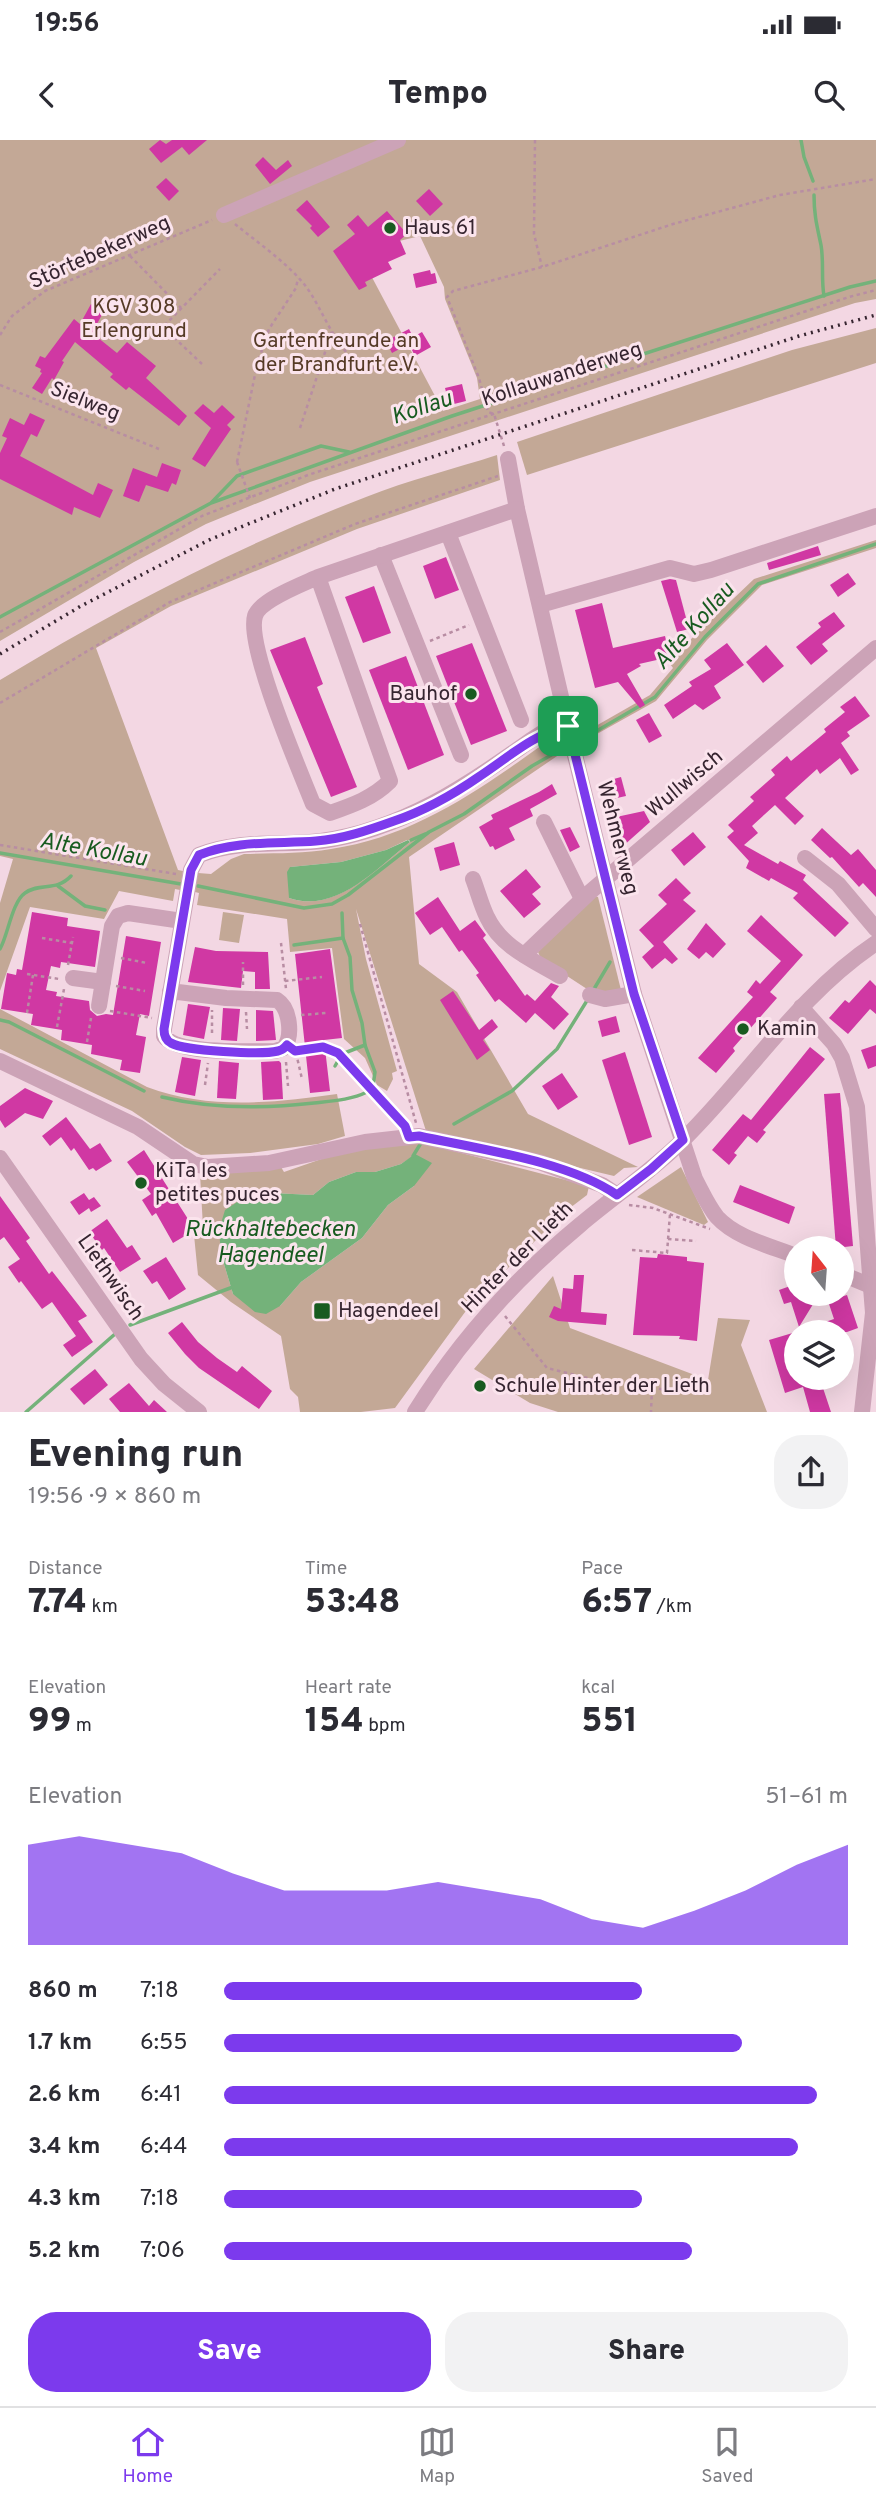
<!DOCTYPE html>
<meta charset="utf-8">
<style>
:root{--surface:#fff;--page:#f2f2f3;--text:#2b2b33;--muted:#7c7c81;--line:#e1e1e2;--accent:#7c3aed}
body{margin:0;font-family:Overpass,sans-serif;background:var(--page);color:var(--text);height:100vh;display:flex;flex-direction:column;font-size:26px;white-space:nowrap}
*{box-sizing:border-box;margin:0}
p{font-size:23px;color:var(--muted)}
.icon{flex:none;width:38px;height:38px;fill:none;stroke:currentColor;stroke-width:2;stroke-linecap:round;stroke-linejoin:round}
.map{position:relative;height:1272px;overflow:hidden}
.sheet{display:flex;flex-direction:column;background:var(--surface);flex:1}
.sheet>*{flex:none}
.needle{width:46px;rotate:343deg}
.tools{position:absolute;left:784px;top:1096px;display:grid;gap:14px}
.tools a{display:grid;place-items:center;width:70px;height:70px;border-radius:50%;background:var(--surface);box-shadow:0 7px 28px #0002;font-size:35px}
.pin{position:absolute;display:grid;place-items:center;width:60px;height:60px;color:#fff;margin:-30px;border-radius:14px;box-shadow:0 4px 10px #0006}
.round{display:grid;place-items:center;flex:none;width:74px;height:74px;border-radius:28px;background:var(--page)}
.overview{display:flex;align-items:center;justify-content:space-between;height:119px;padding:0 28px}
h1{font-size:38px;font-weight:800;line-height:52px}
.figures{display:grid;grid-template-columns:repeat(3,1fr);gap:10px;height:119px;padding:7px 28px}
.figures div{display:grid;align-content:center}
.figures b{font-size:35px;font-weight:800}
.figures small{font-size:19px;font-weight:400}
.figures p{font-size:19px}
.chart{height:196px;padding:14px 28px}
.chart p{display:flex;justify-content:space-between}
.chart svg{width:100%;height:126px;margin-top:7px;fill:var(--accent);opacity:.7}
.primary-button{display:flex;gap:14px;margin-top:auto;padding:14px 28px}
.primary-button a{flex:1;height:80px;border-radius:28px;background:var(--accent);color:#fff;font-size:28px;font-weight:800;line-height:80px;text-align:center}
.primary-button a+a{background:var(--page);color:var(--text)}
ul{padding:0 28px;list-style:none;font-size:23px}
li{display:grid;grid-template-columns:112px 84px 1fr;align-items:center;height:52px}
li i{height:18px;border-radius:9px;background:var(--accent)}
.status{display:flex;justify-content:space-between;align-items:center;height:49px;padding:0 35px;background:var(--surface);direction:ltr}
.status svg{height:19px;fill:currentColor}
header{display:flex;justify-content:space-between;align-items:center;height:91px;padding:0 28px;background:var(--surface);font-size:32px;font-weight:800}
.tab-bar{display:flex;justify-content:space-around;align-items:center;height:98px;border-top:2px solid var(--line);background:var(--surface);font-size:19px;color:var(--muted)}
.tab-bar a{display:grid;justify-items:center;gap:4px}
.tab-bar .active{color:var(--accent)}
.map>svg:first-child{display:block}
.green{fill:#c3a896;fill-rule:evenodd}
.water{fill:#74b27a}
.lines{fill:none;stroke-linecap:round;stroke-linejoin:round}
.stream{stroke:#74b27a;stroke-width:3.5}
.building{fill:#d038a3}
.path{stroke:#b88da3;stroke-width:2.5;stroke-dasharray:3.5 3.5;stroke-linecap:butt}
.minor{stroke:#cca3b7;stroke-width:16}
.rail{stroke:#362530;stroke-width:3.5;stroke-dasharray:2 5;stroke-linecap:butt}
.path-bridge{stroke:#b88da3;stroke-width:2.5;stroke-dasharray:3.5 3.5;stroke-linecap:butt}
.route-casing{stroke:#fff;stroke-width:14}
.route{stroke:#7c3aed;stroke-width:9}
.poi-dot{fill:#185b20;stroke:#fbe4ed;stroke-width:2.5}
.labels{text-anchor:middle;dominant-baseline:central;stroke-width:6;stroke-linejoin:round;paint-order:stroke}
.poi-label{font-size:21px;fill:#362530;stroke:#fbe4ed;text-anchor:start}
.street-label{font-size:21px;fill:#362530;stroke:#fbe4ed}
.park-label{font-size:21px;fill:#563b27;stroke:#fbe4ed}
.water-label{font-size:23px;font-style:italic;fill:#185b20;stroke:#fbe4ed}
</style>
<div class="status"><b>19:56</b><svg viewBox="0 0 49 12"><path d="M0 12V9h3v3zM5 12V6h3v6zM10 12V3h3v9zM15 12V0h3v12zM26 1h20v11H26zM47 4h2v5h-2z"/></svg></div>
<header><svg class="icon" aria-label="back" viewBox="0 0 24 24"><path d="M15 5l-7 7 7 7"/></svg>Tempo<svg class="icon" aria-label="search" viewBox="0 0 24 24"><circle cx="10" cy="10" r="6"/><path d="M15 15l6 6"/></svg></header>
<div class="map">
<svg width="876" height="1272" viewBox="0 0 876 1272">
<rect width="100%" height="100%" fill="#f3d7e3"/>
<g class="green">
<path d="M0 0H876V159L855 163 310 342 250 366 206 384 134 422 0 501ZM420 96 444 147 445 159 477 238 480 259 443 271 358 111Z"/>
<polygon points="876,188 876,223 527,335 517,302 792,210"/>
<path d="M497 315 500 340 357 389 171 466 96 508 178 730 183 731 180 750 175 749 173 761 119 751 104 779 30 767 0 851V763L13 719 0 716V540C117 469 238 406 366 357 408 340 454 329 497 315Z"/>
<polygon points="876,400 876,408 762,445 707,500 656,561 588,599 587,591 650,555 673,528 668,521 754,439"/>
<path d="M551 602 561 603 563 612 409 717 419 824 457 852 528 974 638 1027 624 1028 614 1036 426 991 356 769 366 819 397 931 392 933 393 939 387 951 377 945 365 918 344 899 332 808 290 812 287 779 197 765 199 753 195 752 198 733 211 734 231 719 244 714C273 713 302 714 331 709 412 697 477 652 542 605ZM407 700H410V702C376 729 335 774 289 758L290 727 341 722 386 710Z"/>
<polygon points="595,756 598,757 621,850 619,852 590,851 541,819 538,812"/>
<polygon points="223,772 244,775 239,803 219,800"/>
<path d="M0 869 147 947C208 970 274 963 337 954L345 996 318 1004 250 1013 201 1015 185 1007 132 971 0 909Z"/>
<path d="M419 1002 589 1046 587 1055 562 1074 468 1168 395 1268 361 1272H300L298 1257 290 1249 281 1196 231 1162 198 1135 194 1095 203 1087 200 1034 281 1027 284 1032 359 1006ZM415 1015 414 1046 388 1065 362 1098 301 1142 280 1166 233 1154 221 1114 272 1053 313 1055 329 1042 356 1032H375L401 1024Z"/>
<polygon points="681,1027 708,1082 704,1085 637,1057"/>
<polygon points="553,1136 570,1188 708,1240 718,1178 750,1180 741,1205 767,1272 558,1272 530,1263 474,1229"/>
</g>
<g class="water">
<path d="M408 700 410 702C376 729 336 774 289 758L287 732 290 727 341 722 386 710Z"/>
<polygon points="415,1014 432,1023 414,1046 388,1065 362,1098 301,1142 280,1166 266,1174 255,1172 233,1154 221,1114 219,1090 225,1070 245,1057 272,1053 313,1055 329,1042 356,1032 375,1032 401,1024"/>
</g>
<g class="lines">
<g class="stream">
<polyline points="801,0 804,17 813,41"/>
<path d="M814 55C814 75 817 86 821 105 824 122 821 139 824 156"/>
<polyline points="212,362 237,336 321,306 349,312"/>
<polyline points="0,477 211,363 452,276 850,147 876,141"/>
<polyline points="588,596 655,557 705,497 758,444 876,404"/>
<polyline points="411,700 425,694"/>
<polyline points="0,713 181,744"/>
<polyline points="58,746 85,766 105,770"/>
<polyline points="198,746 304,768 332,764 348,755 429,692 464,674 532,626 560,610"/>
<polyline points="342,773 343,798 350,817 352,850 362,883 365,905 375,932 373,946"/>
<polyline points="294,805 343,798"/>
<path d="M0 809C8 795 12 762 25 753 40 742 56 752 71 736"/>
<polyline points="594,849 610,822"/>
<polyline points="0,880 9,882 144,951"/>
<polyline points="342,914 365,905"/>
<polyline points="335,926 339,919"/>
<path d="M162 957C212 969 263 969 314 963 332 961 351 960 367 952"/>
<polyline points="454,984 512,951 557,909 588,859"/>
<polyline points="413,1016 421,1003"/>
<polyline points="130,1185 233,1147"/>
<polyline points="26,1272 115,1194"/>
</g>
</g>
<g class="building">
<polygon points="160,0 166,4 172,0 207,0 189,15 182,7 161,23 149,9"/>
<polygon points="263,17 276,30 288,20 292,26 270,44 255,25"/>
<polygon points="166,38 179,51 169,61 156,47"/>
<polygon points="429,49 443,64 430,76 416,61"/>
<polygon points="307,60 330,87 318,97 310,88 312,86 296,70"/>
<polygon points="387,71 407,94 400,100 406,114 388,122 392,129 365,142 367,146 359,150 333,111 355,94 347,85 358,75 368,87"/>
<polygon points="430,130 431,134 435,133 437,143 416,148 413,134"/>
<polygon points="91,164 104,171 92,193 117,213 127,202 156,226 146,238 187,276 179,286 129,247 126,250 110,237 113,234 75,202 62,221 64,222 54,240 52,238 42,254 32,248 42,233 40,232 41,229 35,226 40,216 45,218 74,179 80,184"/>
<polygon points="409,189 413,197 422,192 431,207 415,216 409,204 392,213 386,201"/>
<polygon points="462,244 466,261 454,264 453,259 448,260 445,248"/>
<polygon points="203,264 214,273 222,265 235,277 227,285 231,289 205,327 192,319 211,288 194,273"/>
<polygon points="30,273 45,280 37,297 31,294 20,316 93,355 98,343 113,350 100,378 74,367 72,375 0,339 0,313 7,298 2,296 10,278 24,285"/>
<polygon points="162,323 181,330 176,345 172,343 168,352 146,345 139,362 123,356 133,328 157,337"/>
<polygon points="818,406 821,415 769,430 767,423"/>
<polygon points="446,417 459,450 435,459 423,426"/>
<polygon points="848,433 856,444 838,457 830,445"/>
<polygon points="670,439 676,440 689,489 677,492 661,441"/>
<polygon points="374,446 391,493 363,503 345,457"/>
<polygon points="602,463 613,508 665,496 670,517 639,524 641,526 627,534 645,565 640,568 618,542 595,548 575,470"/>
<polygon points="834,472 845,486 822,504 828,511 811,525 796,507 821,487 818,483"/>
<polygon points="305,497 323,544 317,547 357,647 331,657 270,510"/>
<polygon points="472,503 507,591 471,605 436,516"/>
<polygon points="727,503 744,525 714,546 721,558 703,570 695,564 673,579 664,565 692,546 689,542 711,529 704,520"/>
<polygon points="766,505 784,526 763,543 746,522"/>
<polygon points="406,516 444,615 408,630 369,530"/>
<polygon points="855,556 870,576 847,592 850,596 841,603 859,630 851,635 840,618 820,634 817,629 785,658 804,676 795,685 775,665 752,686 758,693 744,705 778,724 780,721 806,735 803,740 849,783 835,797 793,758 798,753 771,738 769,741 746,728 749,721 727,697 734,691 728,685 754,661 750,657 775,635 771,630 787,616 791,621 826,592 824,589 845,572 840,567"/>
<polygon points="649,573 662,596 649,603 636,580"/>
<polygon points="621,637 626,656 608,660 603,642"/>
<polygon points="552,644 557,654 530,669 533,676 509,688 515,700 495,710 493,706 490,707 479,687 493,679 491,675 539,652"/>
<polygon points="644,671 650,682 622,707 613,702 607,679"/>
<polygon points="570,687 580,707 570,712 560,690"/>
<polygon points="822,688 851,715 858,709 876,730 876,757 863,743 859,747 832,717 830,718 811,700"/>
<polygon points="693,692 706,707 684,726 671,710"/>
<polygon points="454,702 460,725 440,731 434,708"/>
<polygon points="526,729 541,747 532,754 541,764 524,778 500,751"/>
<polygon points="676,738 691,753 683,760 696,771 663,802 678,819 672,824 665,818 652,829 642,817 654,806 639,790 667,764 658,755"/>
<polygon points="438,757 460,791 475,780 486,795 483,798 525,856 527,854 535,861 551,843 559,846 551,857 569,874 554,890 535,873 526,883 499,859 495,862 476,835 479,833 462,810 459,812 442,787 430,795 415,773"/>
<polygon points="32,772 68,778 67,786 100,791 95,827 61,822 60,828 51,826 46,850 57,852 56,856 89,861 90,870 97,876 106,874 113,875 126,796 161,802 149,876 140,874 136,895 146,897 140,933 120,930 122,920 91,914 92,905 61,900 62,890 31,885 33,874 1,869 7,833 16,835 17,829 22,830"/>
<polygon points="761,775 803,815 770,852 777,858 733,908 735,911 716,933 698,918 753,857 747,852 756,840 760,844 781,821 747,791"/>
<polygon points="706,783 726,804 713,818 706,812 699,819 687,809"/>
<polygon points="195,807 216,811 268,812 270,849 255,849 255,832 243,831 241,848 188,842"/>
<polygon points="330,809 342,898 324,900 330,951 310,953 295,814"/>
<polygon points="870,840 876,846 876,874 870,869 848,894 829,878 845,860 849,863"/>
<polygon points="453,851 479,890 492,879 498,887 483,900 490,910 477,920 440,860"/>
<polygon points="188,864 210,867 204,899 183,895"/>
<polygon points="223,868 240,869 237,901 221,900"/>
<polygon points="256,870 273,871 276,900 256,901"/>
<polygon points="616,876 620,892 602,897 598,881"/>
<polygon points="876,905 876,926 868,929 861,910"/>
<polygon points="810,907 825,919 763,990 766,992 757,1003 748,996 734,1013 737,1015 729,1025 712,1010 743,974 751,980"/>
<polygon points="625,912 652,997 629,1005 602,920"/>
<polygon points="182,917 201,920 195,956 175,952"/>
<polygon points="219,921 239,923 236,959 217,958"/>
<polygon points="279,921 281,923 283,959 263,960 261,922"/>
<polygon points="562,933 578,957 558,970 542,946"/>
<polygon points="25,948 53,961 43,979 25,973 5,988 0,980 0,966"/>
<polygon points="840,953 853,1106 836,1108 824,954"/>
<polygon points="66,977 90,1009 100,1003 112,1021 96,1031 93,1028 89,1030 74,1008 71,1011 61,997 50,1006 42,996"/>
<polygon points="144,1010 195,1090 173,1103 156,1073 152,1076 142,1060 151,1054 127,1022"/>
<polygon points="740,1045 795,1067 789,1084 733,1062"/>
<polygon points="84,1053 89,1060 94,1057 101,1066 91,1072 89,1068 79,1075 70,1062"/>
<polygon points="0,1056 30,1098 26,1101 49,1134 52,1131 87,1176 78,1181 93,1202 72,1217 63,1205 76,1196 52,1162 42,1169 21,1141 19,1143 8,1127 20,1119 4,1097 0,1100"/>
<polygon points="107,1079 127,1108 132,1105 141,1119 120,1132 104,1108 102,1110 89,1092"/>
<polygon points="658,1114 687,1117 687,1121 704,1123 697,1201 679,1199 680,1196 633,1195 640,1117 657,1118"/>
<polygon points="166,1117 186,1149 169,1160 157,1141 152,1144 143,1131"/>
<polygon points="574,1135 584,1135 581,1172 607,1174 606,1185 558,1181 549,1177 554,1166 561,1169 563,1148 573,1149"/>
<polygon points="796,1144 796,1153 812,1153 815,1161 799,1187 791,1162 784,1164 779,1150"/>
<polygon points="847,1155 858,1188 847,1192 804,1192 804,1189 834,1179 828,1161"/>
<polygon points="182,1182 198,1202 217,1218 237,1232 242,1226 272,1251 259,1269 199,1228 185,1214 168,1193"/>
<polygon points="796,1192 796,1237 827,1237 828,1240 821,1242 831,1272 810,1272 803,1247 785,1253 769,1200"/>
<polygon points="95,1229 108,1245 84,1265 70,1249"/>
<polygon points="129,1243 149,1266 154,1260 167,1272 120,1272 109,1259"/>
</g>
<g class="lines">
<g class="path">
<polyline points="535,0 534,94 542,127"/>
<path d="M235 84C258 103 285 121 304 144 324 168 338 223 373 228 385 230 399 226 411 225"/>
<polyline points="130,116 181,168"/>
<polyline points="0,195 12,176 45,151 212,80"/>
<polyline points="202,224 163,187 220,129"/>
<polyline points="0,245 159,309"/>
<polyline points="300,288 332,191"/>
<polyline points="504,306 494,274 488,272 479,238 447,157 453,151 542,127 673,84 780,55 876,39"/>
<polyline points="237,322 257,225 269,189 296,148 298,138"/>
<polyline points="0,492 202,376 308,335 849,157 876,150"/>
<polyline points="430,501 469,485"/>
<polyline points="0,563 170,462 355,384 498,336"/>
<polyline points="0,705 176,734"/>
<polyline points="360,784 416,983"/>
<polyline points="42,798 72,803"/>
<polyline points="281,803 286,849"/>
<polyline points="121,818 147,823"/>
<polyline points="68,825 73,797"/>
<polyline points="27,834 59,839"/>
<polyline points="285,841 322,837"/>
<polyline points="243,845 243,822"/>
<polyline points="116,846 145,851"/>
<polyline points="110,871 152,878"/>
<polyline points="246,872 247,889"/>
<polyline points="27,873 33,835"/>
<polyline points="301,875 326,873"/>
<polyline points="57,887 64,849"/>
<polyline points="212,893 212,870"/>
<polyline points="87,902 91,878"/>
<polyline points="299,910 323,907 338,913 403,984"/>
<polyline points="296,913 302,939"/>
<polyline points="286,922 288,946"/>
<polyline points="205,945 208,923"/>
<polyline points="629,1065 653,1068 710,1089"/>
<polyline points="668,1099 696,1101"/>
<polyline points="632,1110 667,1113 670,1074"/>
<polyline points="505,1176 547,1228 608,1243 652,1248 651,1272"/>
<polyline points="842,1218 854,1220"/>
<polyline points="789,1224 796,1222"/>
<polyline points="652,1248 702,1254"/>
</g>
<g class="minor">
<polyline points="224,75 398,0"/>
<path d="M508 319 517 369 570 595 634 854 695 1039C702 1052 708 1066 717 1077 736 1098 771 1106 796 1116"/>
<polyline points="448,393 521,580"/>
<polyline points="381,415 461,615"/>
<path d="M318 437C303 444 260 460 255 476 246 506 300 631 313 664L330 673C353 665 373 658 390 641L318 437 517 369"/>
<polyline points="540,465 670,428 694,434 711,430 876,376"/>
<polyline points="544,682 582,759"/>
<polyline points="805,718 838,744 876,789"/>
<path d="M473 739C478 752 481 765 487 777 501 807 533 820 560 836"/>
<polyline points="524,815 590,752 876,508"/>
<polyline points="73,838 103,842"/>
<path d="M170 851 226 858 277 860C290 868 293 896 284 908L275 911C252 911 177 915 164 896V889L191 730 199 715C238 699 281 706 321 701 401 690 467 646 531 600L542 593 568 586"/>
<polyline points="590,855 605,859 634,854"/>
<polyline points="99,866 112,786 118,776 128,773 182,781"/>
<polyline points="801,867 834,904 842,918 857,967 873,1173 862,1272"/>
<polyline points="0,921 138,987 193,1024 208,1027 269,1023 365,1002 419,996 539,1022 602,1045 617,1055"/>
<polyline points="0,1018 141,1219 164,1244 199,1272"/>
<polyline points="842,1134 876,1148"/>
<path d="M415 1272C459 1201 516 1138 580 1085 614 1056 651 1032 683 1000 749 935 798 855 876 803"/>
</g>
<polyline class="rail" points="0,514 81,466 211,399 335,349 799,196 876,175"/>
<polyline class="path-bridge" points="237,322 250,358"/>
</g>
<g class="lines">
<g class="route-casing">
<path id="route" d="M568 586 634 854 683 1000 651 1029 617 1055C568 1021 478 1009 419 996L409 997 405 986 338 913 323 907 295 911 287 905C283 909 283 910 278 911 261 915 185 911 171 903 165 900 164 895 164 889L191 730 199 715C235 700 278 704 316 701 343 699 369 690 394 681 424 671 454 654 480 636 509 617 533 594 568 586Z"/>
</g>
<use href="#route" class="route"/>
</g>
<g class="poi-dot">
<circle cx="390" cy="88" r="7"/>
<circle cx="471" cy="554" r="7"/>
<circle cx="743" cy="889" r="7"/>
<circle cx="141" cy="1043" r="7"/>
<rect x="313" y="1162" width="18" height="18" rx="3.5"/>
<circle cx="480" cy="1246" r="7"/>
</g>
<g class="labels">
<g class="poi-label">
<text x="404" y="88">Haus 61</text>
<text x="457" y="554" text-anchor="end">Bauhof</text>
<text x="757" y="889">Kamin</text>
<text x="155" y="1031">KiTa les<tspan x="155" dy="24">petites puces</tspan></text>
<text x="338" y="1171">Hagendeel</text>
<text x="494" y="1246">Schule Hinter der Lieth</text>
</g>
<g class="street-label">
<text transform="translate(100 113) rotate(-24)">Störtebekerweg</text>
<text transform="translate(562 235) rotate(-18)">Kollauwanderweg</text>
<text transform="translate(85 262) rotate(22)">Sielweg</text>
<text transform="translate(685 644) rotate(-40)">Wullwisch</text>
<text transform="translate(617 698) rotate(76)">Wehmerweg</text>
<text transform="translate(518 1118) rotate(-45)">Hinter der Lieth</text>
<text transform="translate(110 1138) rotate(55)">Liethwisch</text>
</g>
<g class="park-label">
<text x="134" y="167">KGV 308<tspan x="134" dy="24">Erlengrund</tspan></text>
<text x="336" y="201">Gartenfreunde an<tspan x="336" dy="24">der Brandfurt e.V.</tspan></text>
</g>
<g class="water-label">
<text transform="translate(422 269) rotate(-19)">Kollau</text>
<text transform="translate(695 487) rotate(-48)">Alte Kollau</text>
<text transform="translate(93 711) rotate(10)">Alte Kollau</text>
<text x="270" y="1090">Rückhaltebecken<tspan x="270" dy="26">Hagendeel</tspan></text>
</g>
</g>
</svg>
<div class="tools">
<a><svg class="needle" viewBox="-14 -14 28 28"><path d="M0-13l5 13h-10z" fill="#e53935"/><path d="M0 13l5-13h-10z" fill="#7c7c81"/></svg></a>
<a><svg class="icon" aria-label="layers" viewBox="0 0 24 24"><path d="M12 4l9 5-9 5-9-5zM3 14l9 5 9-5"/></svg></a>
</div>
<div class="pin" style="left:568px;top:586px;background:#1e9e55"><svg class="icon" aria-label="arrive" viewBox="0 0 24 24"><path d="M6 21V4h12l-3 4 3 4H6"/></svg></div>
</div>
<section class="sheet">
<div class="overview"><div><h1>Evening run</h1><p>19:56 · 9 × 860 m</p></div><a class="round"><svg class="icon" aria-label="share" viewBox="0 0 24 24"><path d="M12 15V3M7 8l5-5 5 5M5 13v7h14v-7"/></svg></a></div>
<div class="figures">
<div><p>Distance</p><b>7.74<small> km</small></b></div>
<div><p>Time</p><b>53:48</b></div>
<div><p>Pace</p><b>6:57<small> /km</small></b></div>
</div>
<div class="figures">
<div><p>Elevation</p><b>99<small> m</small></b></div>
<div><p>Heart rate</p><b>154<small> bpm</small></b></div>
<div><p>kcal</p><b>551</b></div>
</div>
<div class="chart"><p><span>Elevation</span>51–61 m</p>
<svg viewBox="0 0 160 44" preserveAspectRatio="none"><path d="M0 44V9L10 6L20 9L30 12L40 19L50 25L60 25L70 25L80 22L90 25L100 28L110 35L120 38L130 32L140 25L150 16L160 9V44z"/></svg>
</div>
<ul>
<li><b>860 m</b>7:18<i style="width:67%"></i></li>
<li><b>1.7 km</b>6:55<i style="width:83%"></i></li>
<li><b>2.6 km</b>6:41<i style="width:95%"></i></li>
<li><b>3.4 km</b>6:44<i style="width:92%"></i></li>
<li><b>4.3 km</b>7:18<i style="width:67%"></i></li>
<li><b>5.2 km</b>7:06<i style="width:75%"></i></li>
</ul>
<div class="primary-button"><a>Save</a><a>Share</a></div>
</section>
<nav class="tab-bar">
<a class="active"><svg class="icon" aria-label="home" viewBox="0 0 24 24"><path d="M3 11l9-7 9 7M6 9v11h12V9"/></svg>Home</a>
<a><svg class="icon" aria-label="map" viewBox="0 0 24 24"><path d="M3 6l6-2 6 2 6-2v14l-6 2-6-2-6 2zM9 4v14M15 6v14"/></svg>Map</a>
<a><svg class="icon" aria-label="saved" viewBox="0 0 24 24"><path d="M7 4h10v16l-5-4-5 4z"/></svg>Saved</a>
</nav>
